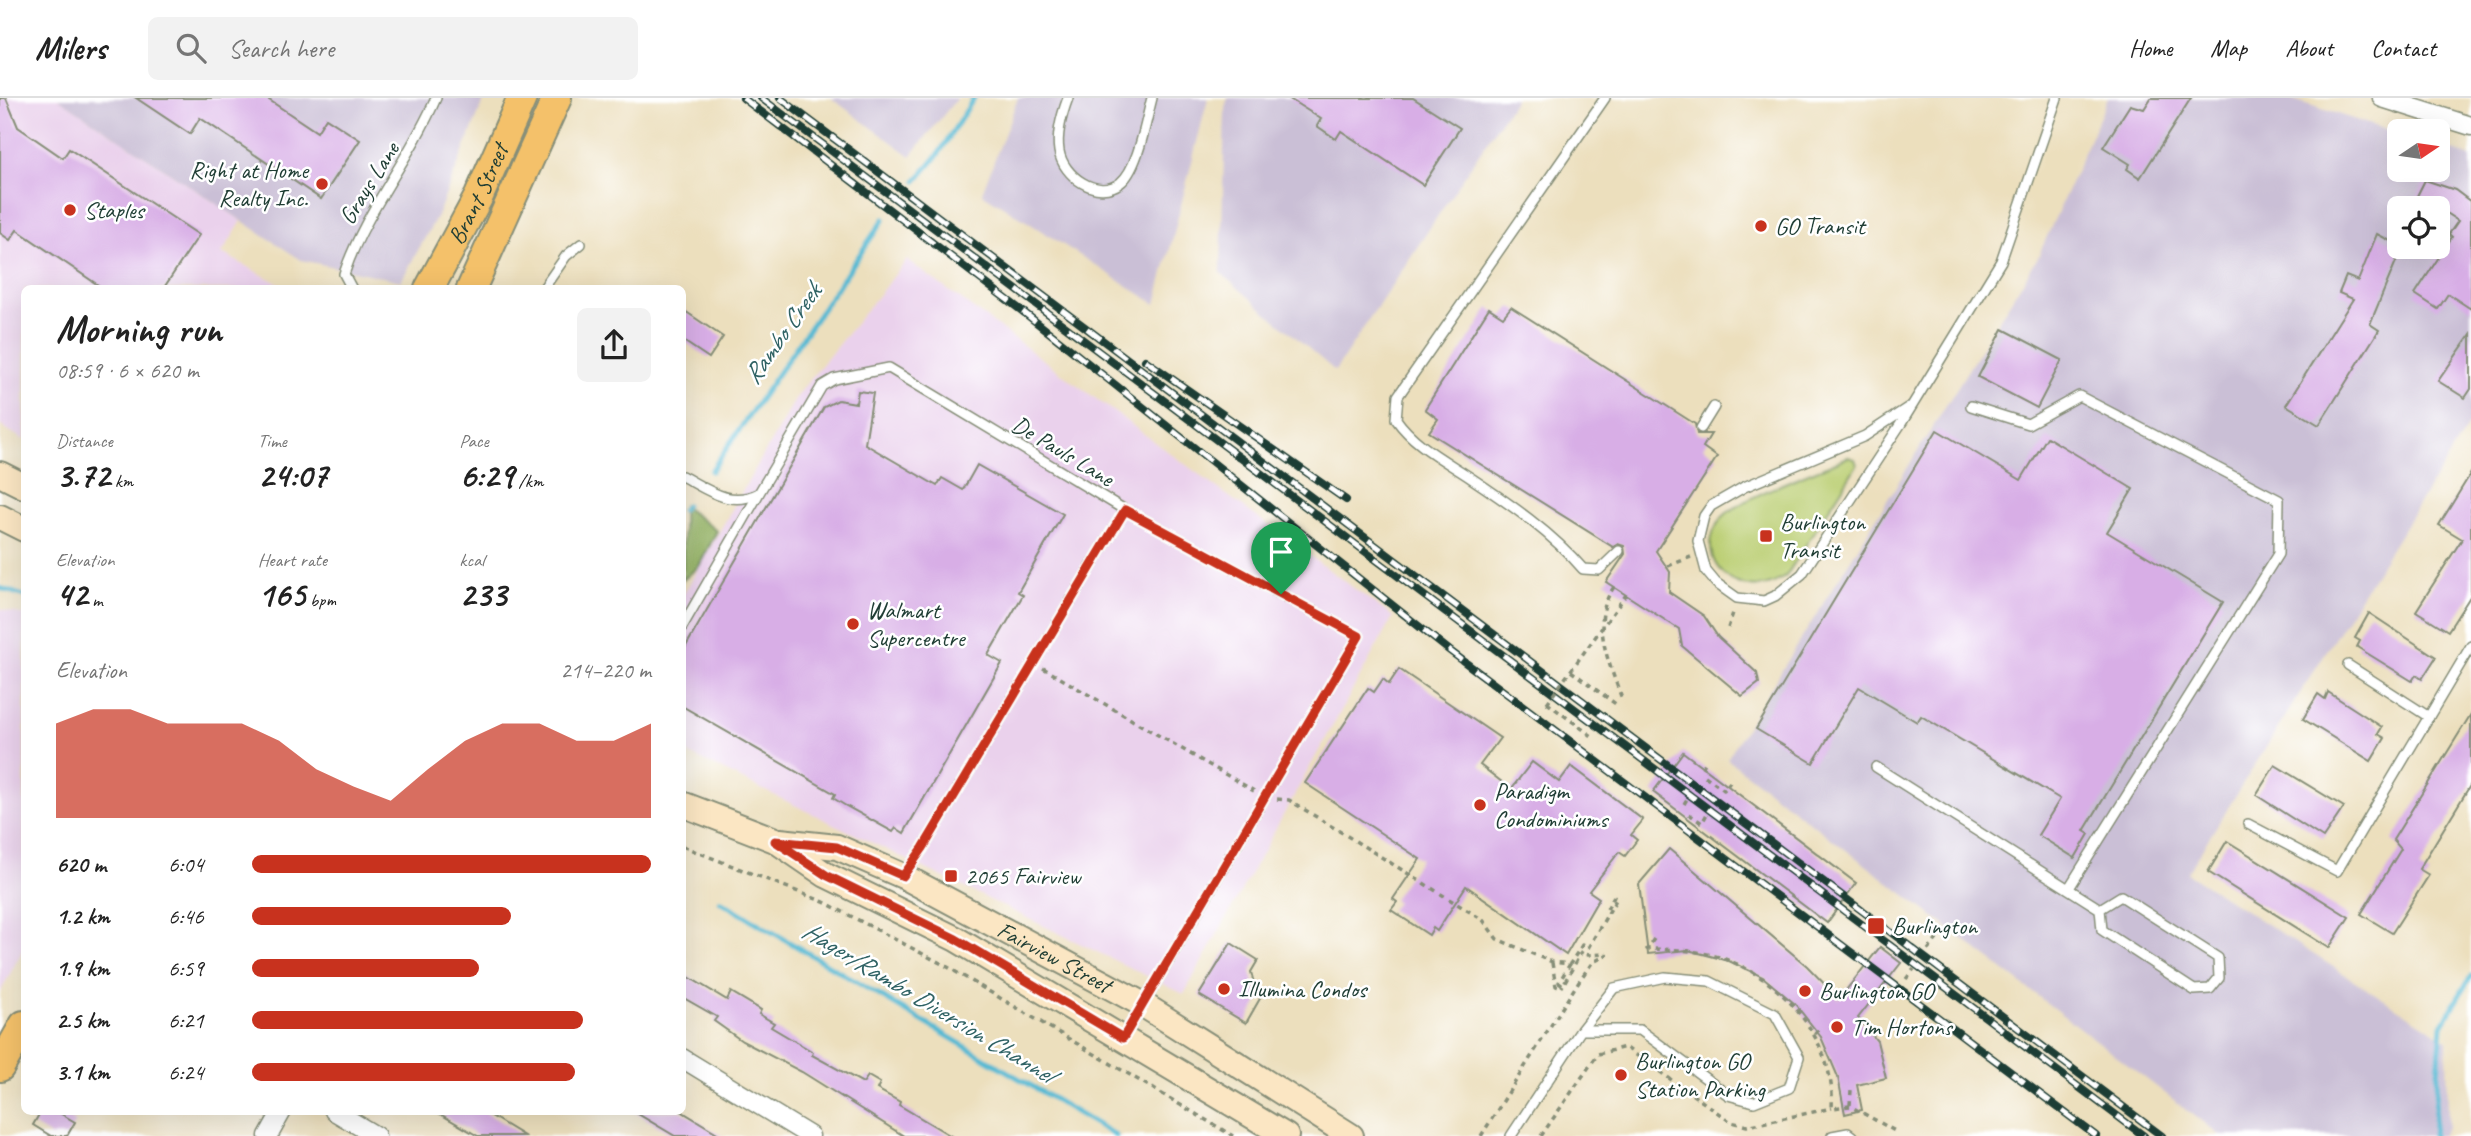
<!DOCTYPE html>
<meta charset="utf-8">
<style>
:root{--surface:#fff;--page:#f2f2f2;--text:#222;--muted:#767676;--line:#e0e0e0;--accent:#c8321e}
body{margin:0;font-family:Caveat,sans-serif;background:var(--page);color:var(--text);height:100vh;display:flex;flex-direction:column;font-size:26px;white-space:nowrap}
*{box-sizing:border-box;margin:0}
p{font-size:23px;color:var(--muted)}
.icon{flex:none;width:38px;height:38px;fill:none;stroke:currentColor;stroke-width:2;stroke-linecap:round;stroke-linejoin:round}
.map{position:relative;flex:1;overflow:hidden}
.panel{position:absolute;left:21px;top:187px;width:665px;height:830px;display:flex;flex-direction:column;background:var(--surface);border-radius:10px;box-shadow:0 7px 28px #0002}
.panel>*{flex:none}
.needle{width:46px;rotate:77deg}
.buttons{position:absolute;left:2387px;top:21px;display:grid;gap:14px}
.buttons a{display:grid;place-items:center;width:63px;height:63px;border-radius:10px;background:var(--surface);box-shadow:0 7px 28px #0002;font-size:35px}
.pin{position:absolute;display:grid;place-items:center;width:60px;height:60px;color:#fff;margin:-72px -30px;border-radius:50% 50% 50% 0;rotate:-45deg;box-shadow:0 0 7px #0007}
.pin .icon{rotate:45deg}
.round{display:grid;place-items:center;flex:none;width:74px;height:74px;border-radius:10px;background:var(--page)}
.overview{display:flex;align-items:center;justify-content:space-between;height:119px;padding:0 35px}
h1{font-size:38px;font-weight:800;line-height:52px}
.stats{display:grid;grid-template-columns:repeat(3,1fr);gap:10px;height:119px;padding:7px 35px}
.stats div{display:grid;align-content:center}
.stats b{font-size:35px;font-weight:800}
.stats small{font-size:19px;font-weight:400}
.stats p{font-size:19px}
.chart{height:196px;padding:14px 35px}
.chart p{display:flex;justify-content:space-between}
.chart svg{width:100%;height:126px;margin-top:7px;fill:var(--accent);opacity:.7}
ul{padding:0 35px;list-style:none;font-size:23px}
li{display:grid;grid-template-columns:112px 84px 1fr;align-items:center;height:52px}
li i{height:18px;border-radius:9px;background:var(--accent)}
header{display:flex;align-items:center;gap:42px;box-sizing:border-box;height:98px;padding:0 35px;background:var(--surface);border-bottom:2px solid var(--line)}
header strong{font-size:33px}
nav{display:flex;gap:38px;margin-inline-start:auto;font-size:24px}
.search{width:490px;height:63px;background:var(--page);display:flex;align-items:center;gap:18px;box-sizing:border-box;padding:0 24px;border-radius:10px;color:var(--muted);font-size:26px}
.map>svg:first-child{display:block}
.built{fill:#ead1ec}
.industrial{fill:#cabfd6;fill-rule:evenodd}
.green{fill:#bace71;stroke:#6c8652;stroke-width:2}
.forest{fill:#93b163;stroke:#59774c;stroke-width:2}
.lines{fill:none;stroke-linecap:round;stroke-linejoin:round}
.stream{stroke:#55b9d3;stroke-width:5}
.building{fill:#d8aee6}
.service-casing{stroke:#868e78;stroke-width:12}
.minor-casing{stroke:#868e78;stroke-width:21}
.secondary-casing{stroke:#868e78;stroke-width:28}
.primary-casing{stroke:#868e78;stroke-width:32}
.path{stroke:#868e78;stroke-width:3.5;stroke-dasharray:5 5;stroke-linecap:butt}
.service{stroke:#fff;stroke-width:9}
.minor{stroke:#fff;stroke-width:18}
.secondary{stroke:#fbe6c3;stroke-width:24}
.primary{stroke:#f4c16a;stroke-width:28}
.rail-casing{stroke:#1f3d34;stroke-width:8}
.rail{stroke:#fff;stroke-width:5;stroke-dasharray:16;stroke-linecap:butt}
.path-bridge{stroke:#868e78;stroke-width:3.5;stroke-dasharray:5 5;stroke-linecap:butt}
.route-casing{stroke:#fff;stroke-width:14}
.route{stroke:#c8321e;stroke-width:9}
.poi-dot{fill:#c8321e;stroke:#fff;stroke-width:2.5}
.labels{text-anchor:middle;dominant-baseline:central;stroke-width:5;stroke-linejoin:round;paint-order:stroke}
.poi-label{font-size:24px;fill:#1f3d34;stroke:#fff;text-anchor:start}
.street-label{font-size:24px;fill:#1f3d34;stroke:#fff}
.water-label{font-size:26px;font-style:italic;fill:#2f6264;stroke:#fff}
</style>
<header>
<strong>Milers</strong>
<div class="search"><svg class="icon" aria-label="search" viewBox="0 0 24 24"><circle cx="10" cy="10" r="6"/><path d="M15 15l6 6"/></svg>Search here</div>
<nav><a>Home</a><a>Map</a><a>About</a><a>Contact</a></nav>
</header>
<div class="map">
<svg width="2471" height="1038" viewBox="0 0 2471 1038">
<rect width="100%" height="100%" fill="#fff"/>
<filter id="ink" filterUnits="userSpaceOnUse"><feTurbulence type="fractalNoise" baseFrequency=".0143" numOctaves="2"/><feDisplacementMap in="SourceGraphic" scale="14" xChannelSelector="R" yChannelSelector="G"/><feConvolveMatrix kernelMatrix="1 2 1 2 8 2 1 2 1" color-interpolation-filters="sRGB"/></filter>
<filter id="wash" filterUnits="userSpaceOnUse"><feTurbulence type="fractalNoise" baseFrequency=".00686" numOctaves="4" result="noise"/><feDisplacementMap in="SourceGraphic" scale="28" xChannelSelector="R" yChannelSelector="G"/><feGaussianBlur stdDeviation="1.57" result="paint"/><feColorMatrix in="noise" values="0 0 0 0 0 0 0 0 0 0 0 0 0 0 0 0 0 1.4 0 .05"/><feComposite in="paint" operator="in"/></filter>
<g filter="url(#wash)">
<rect width="100%" height="100%" fill="#ecdfbd"/>
<g class="built">
<polygon points="0,0 58,0 242,123 222,155 288,191 24,191 24,342 0,327"/>
<polygon points="907,162 1393,519 1184,896 683,653 683,497 799,295"/>
<polygon points="0,511 24,517 24,849 0,895"/>
</g>
<g class="industrial">
<polygon points="58,0 485,0 437,118 401,183 301,162"/>
<polygon points="831,0 957,0 911,58"/>
<polygon points="1018,0 1208,0 1156,206 982,95"/>
<polygon points="1228,0 1516,0 1335,273 1221,175 1225,9"/>
<path d="M2108 0H2288L2399 36V72H2438V48L2471 59V323L2187 775 2447 942 2448 1029 2441 1038H2221L1727 661 2038 159ZM2399 110H2438V149H2399Z"/>
</g>
<path class="green" d="M1848 359 1855 361 1857 367 1786 478C1743 510 1688 463 1721 421 1736 401 1821 371 1848 359Z"/>
<polygon class="forest" points="683,408 717,433 699,468 683,482"/>
<g class="lines">
<g class="stream">
<polyline points="916,83 938,57 974,0"/>
<polyline points="711,373 884,121"/>
<polyline points="682,412 686,407"/>
<polyline points="0,490 24,498"/>
<polyline points="720,803 1116,1038"/>
<polyline points="2433,1038 2442,927 2471,878"/>
</g>
</g>
<g id="blocks">
<g class="building">
<polygon points="0,0 6,0 18,29 63,60 69,51 199,137 163,191 104,191 17,132 10,142 0,135"/>
<polygon points="136,0 266,0 317,34 326,20 360,42 321,101 200,20 190,36"/>
<polygon points="1288,0 1413,0 1460,30 1423,87 1341,33 1336,41 1317,28 1321,21"/>
<polygon points="2151,0 2191,0 2140,80 2127,71 2130,66 2103,49 2130,7 2144,11"/>
<polygon points="2425,82 2455,92 2471,104 2471,211 2448,196 2438,211 2415,196 2452,139 2449,136 2458,123 2438,110 2415,102"/>
<polygon points="2377,136 2402,149 2370,226 2379,232 2319,327 2286,307 2353,201 2339,195 2346,178 2358,183"/>
<polygon points="1511,209 1695,326 1697,336 1711,336 1703,349 1717,359 1656,453 1670,474 1669,494 1704,518 1718,539 1757,575 1759,585 1742,598 1682,548 1679,531 1606,484 1625,456 1624,448 1618,446 1613,449 1429,334 1438,321 1425,311 1489,210 1503,219"/>
<polygon points="682,211 723,239 709,260 682,242"/>
<polygon points="2003,231 2062,262 2037,310 1978,279"/>
<polygon points="2471,236 2471,291 2465,300 2438,283"/>
<polygon points="858,293 873,295 865,346 937,388 942,380 963,392 977,367 1063,416 1018,494 1023,497 988,557 1002,565 904,735 896,730 893,734 846,708 833,700 835,696 682,608 682,555 824,309 838,302 856,305"/>
<polygon points="1937,332 2021,382 2047,339 2133,391 2107,434 2223,504 2084,733 2089,736 2075,760 2038,737 2060,701 1921,618 1917,624 1859,589 1813,665 1756,631"/>
<polygon points="2471,375 2471,497 2448,533 2416,513 2462,441 2439,427"/>
<polygon points="2369,515 2436,559 2422,581 2416,577 2412,583 2357,549 2360,543 2355,540"/>
<polygon points="1399,571 1500,640 1480,667 1511,691 1532,664 1559,684 1571,668 1643,722 1631,737 1637,742 1625,758 1619,754 1589,793 1599,800 1566,857 1466,788 1437,833 1433,830 1429,837 1391,812 1397,804 1393,801 1420,761 1305,685 1368,590 1374,594 1383,581 1389,586"/>
<polygon points="2328,594 2382,629 2378,636 2385,640 2371,663 2303,621 2318,596 2325,601"/>
<polygon points="2471,616 2471,686 2419,771 2429,777 2392,835 2361,816 2401,751 2393,742"/>
<polygon points="1683,654 1856,785 1827,825 1653,694"/>
<polygon points="2275,667 2344,709 2323,740 2256,697"/>
<polygon points="2227,743 2349,819 2329,850 2208,774"/>
<polygon points="1669,751 1807,868 1839,901 1880,849 1901,865 1858,920 1877,943 1886,980 1857,987 1862,1012 1845,1016 1838,979 1821,939 1795,906 1763,879 1729,863 1688,852 1648,856 1639,786"/>
<polygon points="1231,845 1258,862 1251,874 1256,893 1262,897 1246,925 1199,897"/>
<polygon points="682,875 727,902 731,894 761,912 759,916 774,925 771,929 813,954 812,957 863,985 868,978 880,985 877,991 900,1004 899,1007 951,1038 904,1038 802,974 742,943 714,923 717,919 682,899"/>
<polygon points="41,1013 56,1013 75,1024 67,1038 51,1038 33,1027"/>
<polygon points="435,1013 483,1013 524,1038 478,1038"/>
<polygon points="633,1013 681,1013 722,1038 675,1038"/>
</g>
</g>
</g>
<g filter="url(#ink)">
<use href="#blocks" fill-opacity="0" stroke="#868e78" stroke-width="2"/>
<g class="lines">
<g class="service-casing">
<g id="service">
<path d="M1068 0C1062 16 1056 35 1059 53 1063 78 1097 102 1120 85 1138 72 1146 22 1152 0"/>
<path d="M1605 0 1398 298 1396 321C1414 347 1444 362 1471 380 1510 406 1552 435 1583 471L1599 472 1619 453"/>
<path d="M352 191 344 176C365 113 410 61 436 0"/>
<polyline points="543,191 566,158 581,146"/>
<polyline points="1971,308 2028,326 2079,298 2279,402 2278,456 2069,790"/>
<polyline points="1909,309 1865,338 1744,389 1711,408 1704,418 1698,443 1706,473 1716,485 1737,500 1764,503 1775,498 1802,476 1902,324 2001,163 2057,0"/>
<polyline points="1701,330 1714,309"/>
<path d="M682 378C708 392 730 410 759 395L822 288 834 281 889 270 1125 412 923 750 905 775"/>
<polyline points="682,529 758,397"/>
<polyline points="2348,567 2429,619"/>
<polyline points="1876,669 2100,811 2102,832 2194,892 2210,891 2219,880 2218,860 2121,798 2100,811"/>
<polyline points="2248,726 2337,773 2471,548"/>
<polyline points="1124,939 1359,538 1125,412"/>
<polyline points="1511,1038 1581,932 1614,890 1665,879 1709,883 1775,916 1799,959 1789,990 1754,1004 1728,997 1640,932 1581,932"/>
<polyline points="1832,1038 1848,1035 1852,1038"/>
</g>
</g>
<g class="minor-casing">
<g id="minor">
<polyline points="2382,0 2471,28"/>
<polyline points="682,960 810,1038"/>
<polyline points="334,1013 376,1038"/>
<polyline points="268,1038 282,1013"/>
</g>
</g>
<g class="secondary-casing">
<g id="secondary">
<polyline points="0,376 24,388"/>
<polyline points="0,419 24,431"/>
<polyline points="682,706 775,742 826,777 956,841 1286,1038"/>
<path id="s1" d="M780 743 837 749 903 778 1142 906 1351 1038"/>
</g>
</g>
<g class="primary-casing">
<g id="primary">
<path id="s2" d="M429 191 479 98 522 0"/>
<polyline points="471,191 557,0"/>
<polyline points="0,969 24,927"/>
</g>
</g>
<g class="path">
<polyline points="1668,468 1691,459"/>
<path d="M1614 489C1589 524 1609 564 1622 601"/>
<polyline points="1728,530 1734,512"/>
<polyline points="1043,570 1254,693"/>
<polyline points="1571,573 1617,607"/>
<polyline points="1547,605 1592,638"/>
<polyline points="1702,670 1705,665"/>
<polyline points="1705,678 1724,692 1730,684"/>
<polyline points="1277,701 1289,702 1483,822 1497,841 1552,864 1570,866 1582,847 1588,850"/>
<polyline points="1684,706 1687,701"/>
<polyline points="1689,716 1702,725 1707,716"/>
<polyline points="682,748 824,804 946,868 1233,1038"/>
<polyline points="1607,811 1614,798"/>
<path d="M1654 841 1647 851C1669 851 1691 852 1712 857 1778 874 1836 941 1832 1010L1850 1008 1895 1033"/>
<polyline points="1588,850 1617,800 1614,798"/>
<polyline points="1928,852 1937,841"/>
<polyline points="1552,865 1556,888 1561,890 1563,887"/>
<polyline points="1570,866 1559,884 1563,887 1582,853 1588,857 1606,856"/>
<polyline points="1906,881 1914,871"/>
<polyline points="1815,936 1821,928"/>
<polyline points="1850,1007 1851,992"/>
<polyline points="1481,1038 1579,883 1592,865 1608,856"/>
<polyline points="1541,1038 1598,956 1625,949 1731,1024 1747,1028 1832,1010"/>
</g>
<use href="#service" class="service"/>
<use href="#minor" class="minor"/>
<use href="#secondary" class="secondary"/>
<use href="#primary" class="primary"/>
<g class="rail-casing">
<g id="rail">
<polyline points="743,0 1026,216 1450,553 2096,1038"/>
<polyline points="761,0 2144,1038"/>
<polyline points="780,0 2162,1038"/>
<polyline points="1145,262 1346,402"/>
</g>
</g>
<use href="#rail" class="rail"/>
<polyline class="path-bridge" points="1547,605 1626,497"/>
</g>
</g>
<g class="lines" filter="url(#ink)">
<g class="route-casing">
<polygon id="route" points="1125,412 1359,538 1123,940 956,841 826,777 775,743 837,749 903,778 923,750"/>
</g>
<use href="#route" class="route"/>
</g>
<g class="poi-dot">
<circle cx="322" cy="86" r="7"/>
<circle cx="70" cy="112" r="7"/>
<circle cx="1761" cy="128" r="7"/>
<rect x="1759" y="431" width="14" height="14" rx="3.5"/>
<circle cx="853" cy="526" r="7"/>
<circle cx="1480" cy="707" r="7"/>
<rect x="944" y="771" width="14" height="14" rx="3.5"/>
<rect x="1867" y="819" width="18" height="18" rx="3.5"/>
<circle cx="1224" cy="891" r="7"/>
<circle cx="1805" cy="893" r="7"/>
<circle cx="1837" cy="929" r="7"/>
<circle cx="1621" cy="977" r="7"/>
</g>
<g class="labels">
<g class="poi-label">
<text x="308" y="72" text-anchor="end">Right at Home<tspan x="308" dy="28">Realty Inc.</tspan></text>
<text x="84" y="112">Staples</text>
<text x="1775" y="128">GO Transit</text>
<text x="1780" y="424">Burlington<tspan x="1780" dy="28">Transit</tspan></text>
<text x="867" y="512">Walmart<tspan x="867" dy="28">Supercentre</tspan></text>
<text x="1494" y="693">Paradigm<tspan x="1494" dy="28">Condominiums</tspan></text>
<text x="965" y="778">2065 Fairview</text>
<text x="1892" y="828">Burlington</text>
<text x="1238" y="891">Illumina Condos</text>
<text x="1819" y="893">Burlington GO</text>
<text x="1851" y="929">Tim Hortons</text>
<text x="1635" y="963">Burlington GO<tspan x="1635" dy="28">Station Parking</tspan></text>
</g>
<g class="street-label">
<text transform="translate(369 85) rotate(-58)">Grays Lane</text>
<text stroke="none"><textPath href="#s2" startOffset="107">Brant Street</textPath></text>
<text transform="translate(1063 353) rotate(31)">De Pauls Lane</text>
<text stroke="none"><textPath href="#s1" startOffset="301">Fairview Street</textPath></text>
</g>
<g class="water-label">
<text transform="translate(782 236) rotate(-55)">Rambo Creek</text>
<text transform="translate(928 904) rotate(31)">Hager/Rambo Diversion Channel</text>
</g>
</g>
</svg>
<div class="buttons">
<a><svg class="needle" viewBox="-14 -14 28 28"><path d="M0-13l5 13h-10z" fill="#e53935"/><path d="M0 13l5-13h-10z" fill="#767676"/></svg></a>
<a><svg class="icon" aria-label="locate" viewBox="0 0 24 24"><circle cx="12" cy="12" r="6"/><path d="M12 2v4M12 18v4M2 12h4M18 12h4"/></svg></a>
</div>
<div class="pin" style="left:1281px;top:496px;background:#1e9e55"><svg class="icon" aria-label="arrive" viewBox="0 0 24 24"><path d="M6 21V4h12l-3 4 3 4H6"/></svg></div>
<section class="panel">
<div class="overview"><div><h1>Morning run</h1><p>08:59 · 6 × 620 m</p></div><a class="round"><svg class="icon" aria-label="share" viewBox="0 0 24 24"><path d="M12 15V3M7 8l5-5 5 5M5 13v7h14v-7"/></svg></a></div>
<div class="stats">
<div><p>Distance</p><b>3.72<small> km</small></b></div>
<div><p>Time</p><b>24:07</b></div>
<div><p>Pace</p><b>6:29<small> /km</small></b></div>
</div>
<div class="stats">
<div><p>Elevation</p><b>42<small> m</small></b></div>
<div><p>Heart rate</p><b>165<small> bpm</small></b></div>
<div><p>kcal</p><b>233</b></div>
</div>
<div class="chart"><p><span>Elevation</span>214–220 m</p>
<svg viewBox="0 0 160 44" preserveAspectRatio="none"><path d="M0 44V11L10 6L20 6L30 11L40 11L50 11L60 17L70 27L80 33L90 38L100 27L110 17L120 11L130 11L140 17L150 17L160 11V44z"/></svg>
</div>
<ul>
<li><b>620 m</b>6:04<i style="width:100%"></i></li>
<li><b>1.2 km</b>6:46<i style="width:65%"></i></li>
<li><b>1.9 km</b>6:59<i style="width:57%"></i></li>
<li><b>2.5 km</b>6:21<i style="width:83%"></i></li>
<li><b>3.1 km</b>6:24<i style="width:81%"></i></li>
</ul>
</section>
</div>
